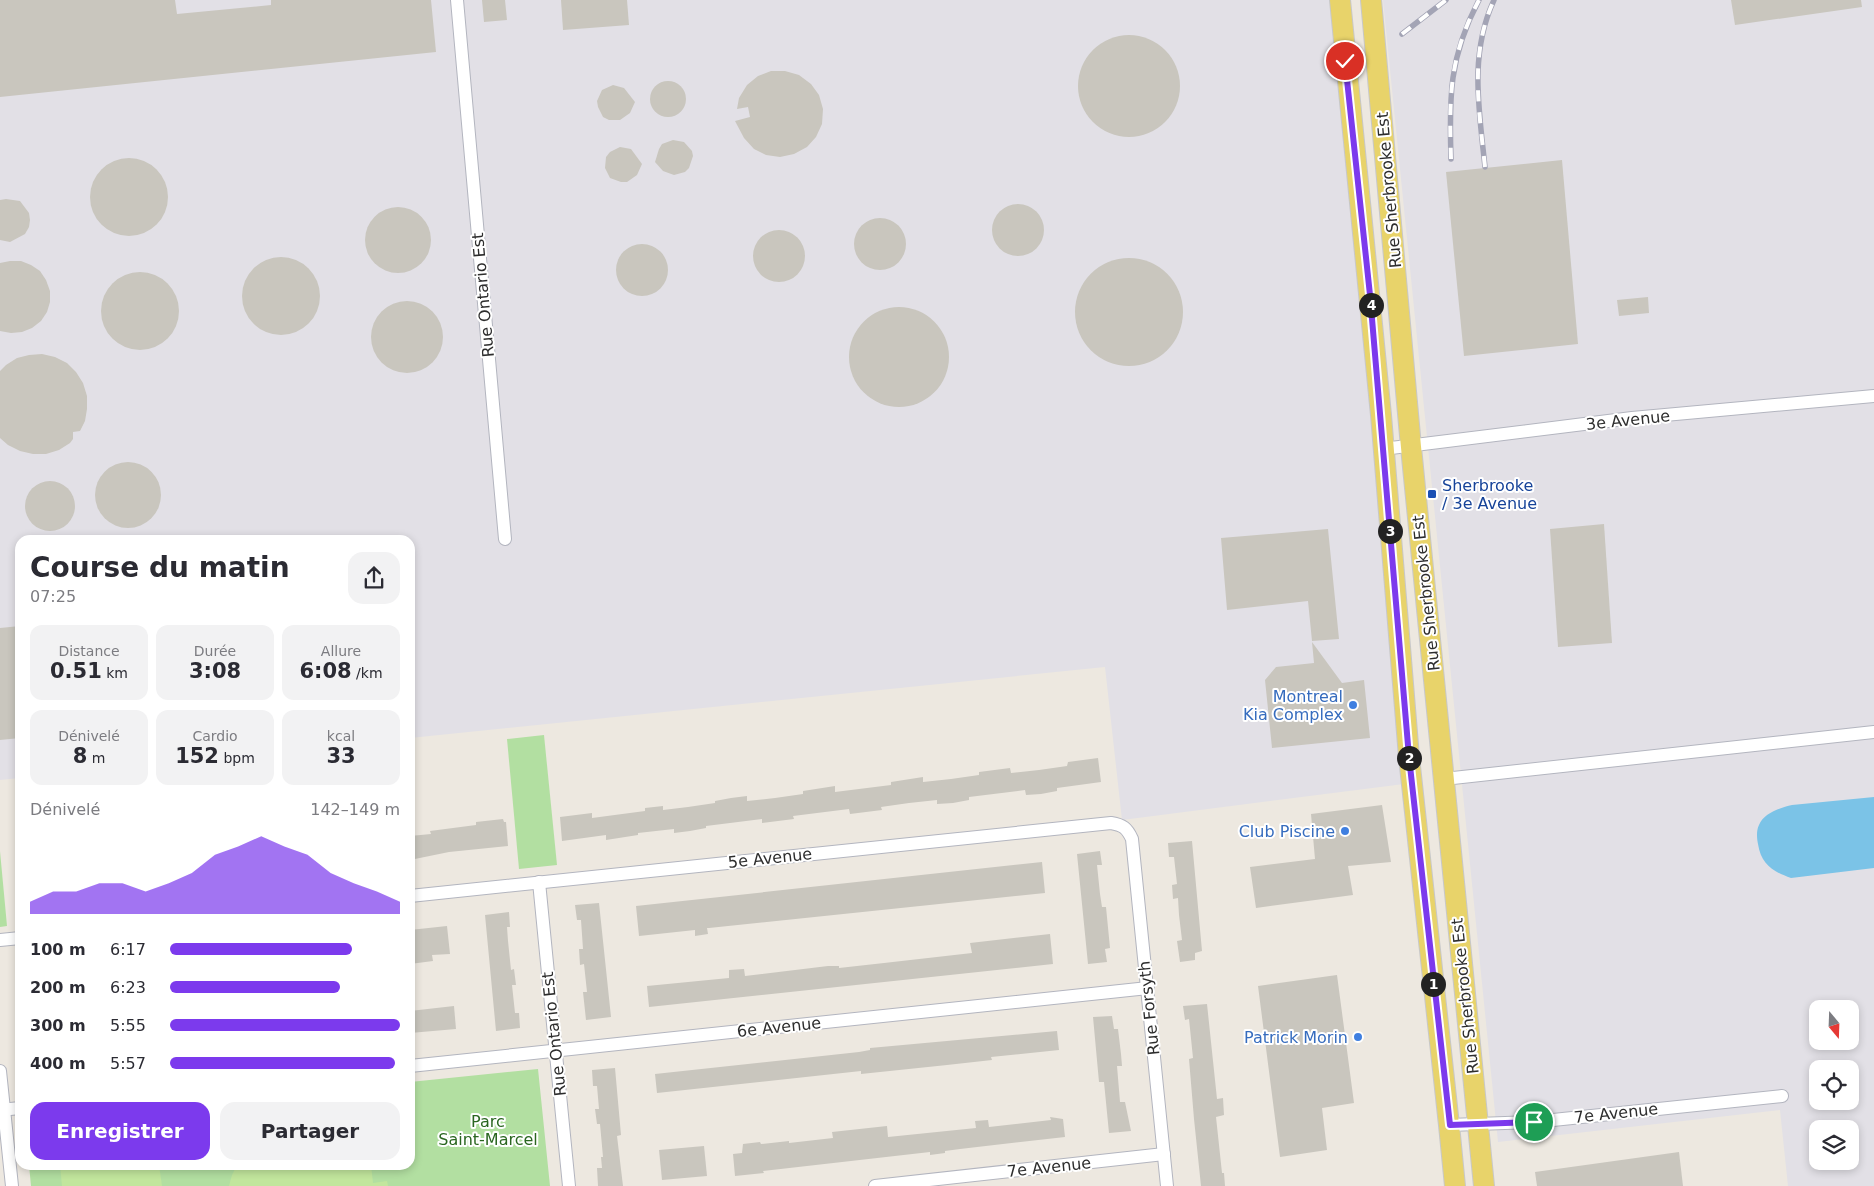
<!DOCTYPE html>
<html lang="fr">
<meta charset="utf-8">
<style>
:root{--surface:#fff;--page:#f2f2f3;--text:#2b2b33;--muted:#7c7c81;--accent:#7c3aed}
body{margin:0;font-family:"DejaVu Sans",sans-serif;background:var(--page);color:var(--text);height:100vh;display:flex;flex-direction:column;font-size:19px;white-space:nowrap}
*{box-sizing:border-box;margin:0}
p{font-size:16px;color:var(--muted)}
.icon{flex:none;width:28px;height:28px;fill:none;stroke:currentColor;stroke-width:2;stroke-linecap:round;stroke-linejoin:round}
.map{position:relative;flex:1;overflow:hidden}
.sheet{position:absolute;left:15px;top:535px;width:400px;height:635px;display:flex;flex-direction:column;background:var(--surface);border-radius:15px;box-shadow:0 2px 8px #0003}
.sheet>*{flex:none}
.needle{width:32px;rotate:161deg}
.controls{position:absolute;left:1809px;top:1000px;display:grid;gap:10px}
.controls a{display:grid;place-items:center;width:50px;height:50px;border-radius:10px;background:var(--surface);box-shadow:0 2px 8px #0003;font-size:25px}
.pin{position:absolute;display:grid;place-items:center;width:42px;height:42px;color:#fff;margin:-21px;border:2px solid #fff;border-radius:50%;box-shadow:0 1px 5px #0007}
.km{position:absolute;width:25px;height:25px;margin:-12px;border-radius:50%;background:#222;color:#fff;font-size:14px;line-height:25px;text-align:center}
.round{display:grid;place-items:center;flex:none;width:52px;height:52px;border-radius:15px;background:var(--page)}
.head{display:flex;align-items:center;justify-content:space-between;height:85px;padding:0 15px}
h1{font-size:28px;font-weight:800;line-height:38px}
.stats{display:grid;grid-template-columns:repeat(3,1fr);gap:8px;height:85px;padding:5px 15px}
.stats div{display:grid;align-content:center;border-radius:12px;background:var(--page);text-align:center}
.stats b{font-size:21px;font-weight:800}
.stats small{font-size:14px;font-weight:400}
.stats p{font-size:14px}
.chart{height:140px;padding:10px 15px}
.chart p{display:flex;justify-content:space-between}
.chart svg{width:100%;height:90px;margin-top:5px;fill:var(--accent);opacity:.7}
.button{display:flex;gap:10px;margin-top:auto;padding:10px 15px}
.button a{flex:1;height:58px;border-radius:15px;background:var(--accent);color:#fff;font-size:20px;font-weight:800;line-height:58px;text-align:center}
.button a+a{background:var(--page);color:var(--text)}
ul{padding:0 15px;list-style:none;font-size:16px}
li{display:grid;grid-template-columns:80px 60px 1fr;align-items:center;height:38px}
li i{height:12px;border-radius:6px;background:var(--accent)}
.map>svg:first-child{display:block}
.industrial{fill:#e2e0e6;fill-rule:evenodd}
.green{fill:#b2dfa1}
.pitch{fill:#c2e69d}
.water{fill:#7bc3e7}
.building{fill:#c9c6be}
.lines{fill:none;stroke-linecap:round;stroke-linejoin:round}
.street-casing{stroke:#b3b5bf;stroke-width:14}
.primary-casing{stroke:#c8c8c8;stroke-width:22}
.street{stroke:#fff;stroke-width:12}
.primary{stroke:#e8d36a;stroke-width:20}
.rail-casing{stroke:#a3a4b5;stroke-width:5.5}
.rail{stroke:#fff;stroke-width:4;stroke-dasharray:11;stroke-linecap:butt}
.route-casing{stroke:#fff;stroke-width:10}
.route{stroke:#7c3aed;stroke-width:6}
.transit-dot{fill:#1a4fb4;stroke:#fff;stroke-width:2}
.shop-dot{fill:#3f7fe0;stroke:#fff;stroke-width:2}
.labels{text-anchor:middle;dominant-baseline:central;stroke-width:4;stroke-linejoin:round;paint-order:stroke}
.street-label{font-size:16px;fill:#2d2d2d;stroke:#fff}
.transit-label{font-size:16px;fill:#164399;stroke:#fff;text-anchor:start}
.shop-label{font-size:16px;fill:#366cbe;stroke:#fff;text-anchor:end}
.park-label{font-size:16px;fill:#2a6620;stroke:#fff}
</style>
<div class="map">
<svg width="1874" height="1186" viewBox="0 0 1874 1186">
<rect width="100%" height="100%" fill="#ede8e0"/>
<g class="industrial">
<polygon points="0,0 1340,0 1412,783 1122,820 1105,667 410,738 410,540 20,540 20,778 0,780"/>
<path d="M1383 0H1874V1186H1788L1780 1110 1498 1142ZM1818 1009H1850V1041H1818ZM1818 1069H1850V1101H1818ZM1818 1129H1850V1161H1818Z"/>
</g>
<g class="green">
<polygon points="544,735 557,865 519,869 507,739"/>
<polygon points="0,851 7,926 0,927"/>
<polygon points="538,1069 550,1186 31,1186 29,1165 410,1165 410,1082"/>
</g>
<g class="pitch">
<polygon points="60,1165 159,1165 162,1186 62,1186"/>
<polygon points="237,1165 371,1165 373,1183 387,1181 388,1186 229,1186 232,1175"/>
</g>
<path class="water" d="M1874 797V868L1791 878C1773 872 1761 864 1758 844 1757 839 1756 831 1759 825 1764 813 1780 808 1792 805Z"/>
<g class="building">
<polygon points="0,0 175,0 177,14 271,5 271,0 431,0 436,52 0,97"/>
<polygon points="482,0 505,0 507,20 484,22"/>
<polygon points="561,0 627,0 629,25 563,30"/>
<polygon points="1731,0 1861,0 1862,7 1735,25"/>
<circle cx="1129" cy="86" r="51"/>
<polygon points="771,71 785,71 799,75 811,84 819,95 823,109 822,124 816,137 807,147 794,154 780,157 766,155 754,149 744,138 735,121 750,117 748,107 737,109 739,98 747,85 758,76"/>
<circle cx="668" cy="99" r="18"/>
<polygon points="613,85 624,88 635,102 630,113 620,120 609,120 603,117 598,107 597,101 602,90"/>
<polygon points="673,140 684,142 692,151 693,156 689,168 685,172 674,175 663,171 655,162 659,149 662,144"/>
<polygon points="620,147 631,149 642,164 637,175 627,182 621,182 610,178 605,168 606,157 610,152"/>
<circle cx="129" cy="197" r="39"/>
<polygon points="1562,160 1578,344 1464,356 1446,172"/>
<polygon points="6,199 20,201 29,213 30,220 29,227 25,234 10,242 0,240 0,200"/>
<circle cx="1018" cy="230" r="26"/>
<circle cx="398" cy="240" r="33"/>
<circle cx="880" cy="244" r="26"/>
<circle cx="779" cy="256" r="26"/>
<circle cx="642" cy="270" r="26"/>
<circle cx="281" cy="296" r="39"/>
<circle cx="1129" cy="312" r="54"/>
<polygon points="10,261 21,261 31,265 40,271 46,280 50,291 50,302 47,312 41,321 32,328 22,332 11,333 0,331 0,263"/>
<circle cx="140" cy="311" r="39"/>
<polygon points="1648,297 1649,313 1619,316 1617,300"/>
<circle cx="407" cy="337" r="36"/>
<circle cx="899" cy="357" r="50"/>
<polygon points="42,354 55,357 67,363 76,372 83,383 87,396 87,409 85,421 80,431 73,432 73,439 70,443 59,450 46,454 33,454 20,451 8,445 0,438 0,371 6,365 17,358 29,355"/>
<circle cx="128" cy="495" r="33"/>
<circle cx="50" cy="506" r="25"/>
<polygon points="1604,524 1612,643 1558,647 1550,529"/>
<polygon points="1328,529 1339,639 1312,641 1308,601 1227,610 1221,538"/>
<polygon points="20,626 20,738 0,740 0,628"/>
<polygon points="1312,642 1342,683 1364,680 1370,738 1272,748 1265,680 1276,667 1314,663"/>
<polygon points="1098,758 1101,782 1057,788 1057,791 1041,794 1026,795 1025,790 969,797 969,800 953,803 937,804 937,800 909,803 881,807 882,810 850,814 849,809 793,816 794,819 762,823 762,819 706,826 706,828 690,831 674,833 674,829 638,833 638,835 606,840 606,835 562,841 560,817 592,813 592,818 645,811 645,808 663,806 663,810 688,807 715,803 715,801 731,798 747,796 747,801 775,798 803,794 803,791 835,786 835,792 891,785 891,782 923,777 923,782 951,779 979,775 979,772 1010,768 1011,773 1039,770 1067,766 1068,762"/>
<polygon points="1382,805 1391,862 1348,866 1353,895 1256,908 1250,867 1315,859 1311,814"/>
<polygon points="503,819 504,822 506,822 508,846 449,852 410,860 410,836 431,834 430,831 476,825 476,822"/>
<polygon points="1192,841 1202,951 1195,953 1195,960 1180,962 1177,941 1182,940 1179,915 1178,898 1173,899 1172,885 1177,884 1174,857 1169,857 1168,843"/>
<polygon points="1100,851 1102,865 1097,865 1100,894 1102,907 1106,907 1110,948 1105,949 1107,962 1088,964 1077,854"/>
<polygon points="1042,862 1045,893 709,928 707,928 708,934 695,936 695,930 639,936 636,906"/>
<polygon points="599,903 611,1017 586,1020 583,992 587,992 584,964 580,965 579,949 583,949 581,920 577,920 575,905"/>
<polygon points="509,912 510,927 507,927 508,941 511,970 514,969 516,985 512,985 515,1013 519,1013 520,1028 496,1031 485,915"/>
<polygon points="447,926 450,954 432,955 433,961 410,964 410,930"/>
<polygon points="1050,934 1053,964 649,1007 647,986 729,978 729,970 744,969 745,976 828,966 839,966 839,968 884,963 972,953 970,943"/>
<polygon points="1337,975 1354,1103 1322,1108 1327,1150 1280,1157 1258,986"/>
<polygon points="1207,1004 1217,1099 1223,1098 1224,1115 1216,1117 1222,1173 1224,1173 1225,1186 1201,1186 1194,1119 1189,1059 1193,1058 1189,1019 1185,1020 1183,1006"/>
<polygon points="454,1006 456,1029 410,1033 410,1011"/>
<polygon points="1112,1016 1114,1029 1118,1029 1121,1054 1122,1066 1117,1066 1120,1102 1125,1102 1131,1131 1109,1133 1104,1082 1099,1082 1093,1017"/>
<polygon points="1057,1031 1059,1050 991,1057 992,1060 947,1065 861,1074 861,1071 657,1093 655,1074 859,1052 870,1050 870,1048"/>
<polygon points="615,1068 621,1135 617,1136 623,1186 598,1186 597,1168 602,1168 601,1157 603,1157 600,1124 597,1124 595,1109 599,1109 597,1086 593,1086 592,1070"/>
<polygon points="1050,1117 1063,1119 1065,1137 960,1149 945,1151 945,1153 930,1155 930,1152 763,1171 764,1173 735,1176 733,1154 742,1153 743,1144 760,1142 761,1144 789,1141 789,1143 833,1138 832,1132 887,1126 888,1137 976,1128 975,1121 988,1120 989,1127 1051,1120"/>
<polygon points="704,1146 707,1176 662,1180 659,1150"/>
<polygon points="1679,1152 1683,1186 1537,1186 1535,1172"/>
</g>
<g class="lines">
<g class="street-casing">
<g id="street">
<polyline points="457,0 505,539"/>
<polyline points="1383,449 1632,418 1874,396"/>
<polyline points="1444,779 1874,732"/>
<polyline points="539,882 569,1186"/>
<path d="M410 896 1111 823C1123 825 1127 828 1132 839L1167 1186"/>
<polyline points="0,940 20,938"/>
<polyline points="410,1066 1148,988"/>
<polyline points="0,1071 12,1186"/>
<polyline points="0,1110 20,1108"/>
<polyline points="1449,1125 1534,1122 1782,1096"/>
<polyline points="875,1186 1164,1154"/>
</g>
</g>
<g class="primary-casing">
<g id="primary">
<polyline points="1340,0 1381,415 1409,757 1449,1125 1455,1186"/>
<polyline points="1371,0 1411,447 1484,1186"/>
</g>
</g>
<use href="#street" class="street"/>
<use href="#primary" class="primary"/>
<g class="rail-casing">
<g id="rail">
<polyline points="1402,34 1446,0"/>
<path d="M1451 159C1449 97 1449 57 1479 0"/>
<path d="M1485 167C1479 109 1469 54 1494 0"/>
</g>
</g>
<use href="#rail" class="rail"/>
</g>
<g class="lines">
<g class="route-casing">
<polyline id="route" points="1345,61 1370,295 1409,757 1450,1125 1534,1122"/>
</g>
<use href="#route" class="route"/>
</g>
<rect class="transit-dot" x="1427" y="489" width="10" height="10" rx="2.5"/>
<g class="shop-dot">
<circle cx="1353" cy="705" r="5"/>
<circle cx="1345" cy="831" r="5"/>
<circle cx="1358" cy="1037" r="5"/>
</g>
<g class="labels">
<g class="street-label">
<text transform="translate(1389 190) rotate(-95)">Rue Sherbrooke Est</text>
<text transform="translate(483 295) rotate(-95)">Rue Ontario Est</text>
<text transform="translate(1628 420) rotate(-6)">3e Avenue</text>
<text transform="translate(1426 593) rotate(-96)">Rue Sherbrooke Est</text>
<text transform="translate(770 858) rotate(-6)">5e Avenue</text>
<text transform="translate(1465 996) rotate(-96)">Rue Sherbrooke Est</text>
<text transform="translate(1149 1008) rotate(-96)">Rue Forsyth</text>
<text transform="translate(779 1027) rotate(-6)">6e Avenue</text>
<text transform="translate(554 1034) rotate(-96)">Rue Ontario Est</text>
<text transform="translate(1616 1113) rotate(-6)">7e Avenue</text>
<text transform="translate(1049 1167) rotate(-6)">7e Avenue</text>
</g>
<g class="transit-label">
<text x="1442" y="485">Sherbrooke<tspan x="1442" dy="18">/ 3e Avenue</tspan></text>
</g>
<g class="shop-label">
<text x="1343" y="696">Montreal<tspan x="1343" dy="18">Kia Complex</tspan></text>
<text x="1335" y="831">Club Piscine</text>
<text x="1348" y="1037">Patrick Morin</text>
</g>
<g class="park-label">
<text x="488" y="1121">Parc<tspan x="488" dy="18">Saint-Marcel</tspan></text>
</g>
</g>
</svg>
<div class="controls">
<a><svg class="needle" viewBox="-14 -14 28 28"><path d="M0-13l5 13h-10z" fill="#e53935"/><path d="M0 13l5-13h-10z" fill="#7c7c81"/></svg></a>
<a><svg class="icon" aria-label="locate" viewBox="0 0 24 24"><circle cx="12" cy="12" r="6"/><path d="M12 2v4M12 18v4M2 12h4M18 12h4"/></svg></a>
<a><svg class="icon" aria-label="layers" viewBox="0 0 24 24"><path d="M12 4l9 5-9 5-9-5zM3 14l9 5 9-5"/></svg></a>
</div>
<div class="pin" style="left:1534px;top:1122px;background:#1e9e55"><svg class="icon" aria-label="arrive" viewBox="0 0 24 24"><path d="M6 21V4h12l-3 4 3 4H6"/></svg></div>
<div class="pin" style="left:1345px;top:61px;background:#d93025"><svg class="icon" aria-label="check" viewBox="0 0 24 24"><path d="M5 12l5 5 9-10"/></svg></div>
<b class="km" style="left:1433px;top:984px">1</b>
<b class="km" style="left:1409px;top:758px">2</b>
<b class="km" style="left:1390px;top:531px">3</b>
<b class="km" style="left:1371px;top:305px">4</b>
<section class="sheet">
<div class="head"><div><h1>Course du matin</h1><p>07:25</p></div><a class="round"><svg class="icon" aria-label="share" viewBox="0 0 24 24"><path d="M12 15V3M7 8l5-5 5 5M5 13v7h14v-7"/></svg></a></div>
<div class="stats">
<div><p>Distance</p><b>0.51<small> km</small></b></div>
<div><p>Durée</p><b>3:08</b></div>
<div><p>Allure</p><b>6:08<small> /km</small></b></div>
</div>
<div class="stats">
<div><p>Dénivelé</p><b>8<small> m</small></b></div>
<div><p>Cardio</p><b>152<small> bpm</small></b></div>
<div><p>kcal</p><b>33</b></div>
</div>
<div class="chart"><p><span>Dénivelé</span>142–149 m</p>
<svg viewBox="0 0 160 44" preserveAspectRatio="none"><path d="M0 44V38L10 33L20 33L30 29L40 29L50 33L60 29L70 24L80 15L90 11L100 6L110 11L120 15L130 24L140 29L150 33L160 38V44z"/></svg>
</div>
<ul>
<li><b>100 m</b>6:17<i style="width:79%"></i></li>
<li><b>200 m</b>6:23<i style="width:74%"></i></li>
<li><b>300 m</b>5:55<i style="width:100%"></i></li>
<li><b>400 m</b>5:57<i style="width:98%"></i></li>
</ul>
<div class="button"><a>Enregistrer</a><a>Partager</a></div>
</section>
</div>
